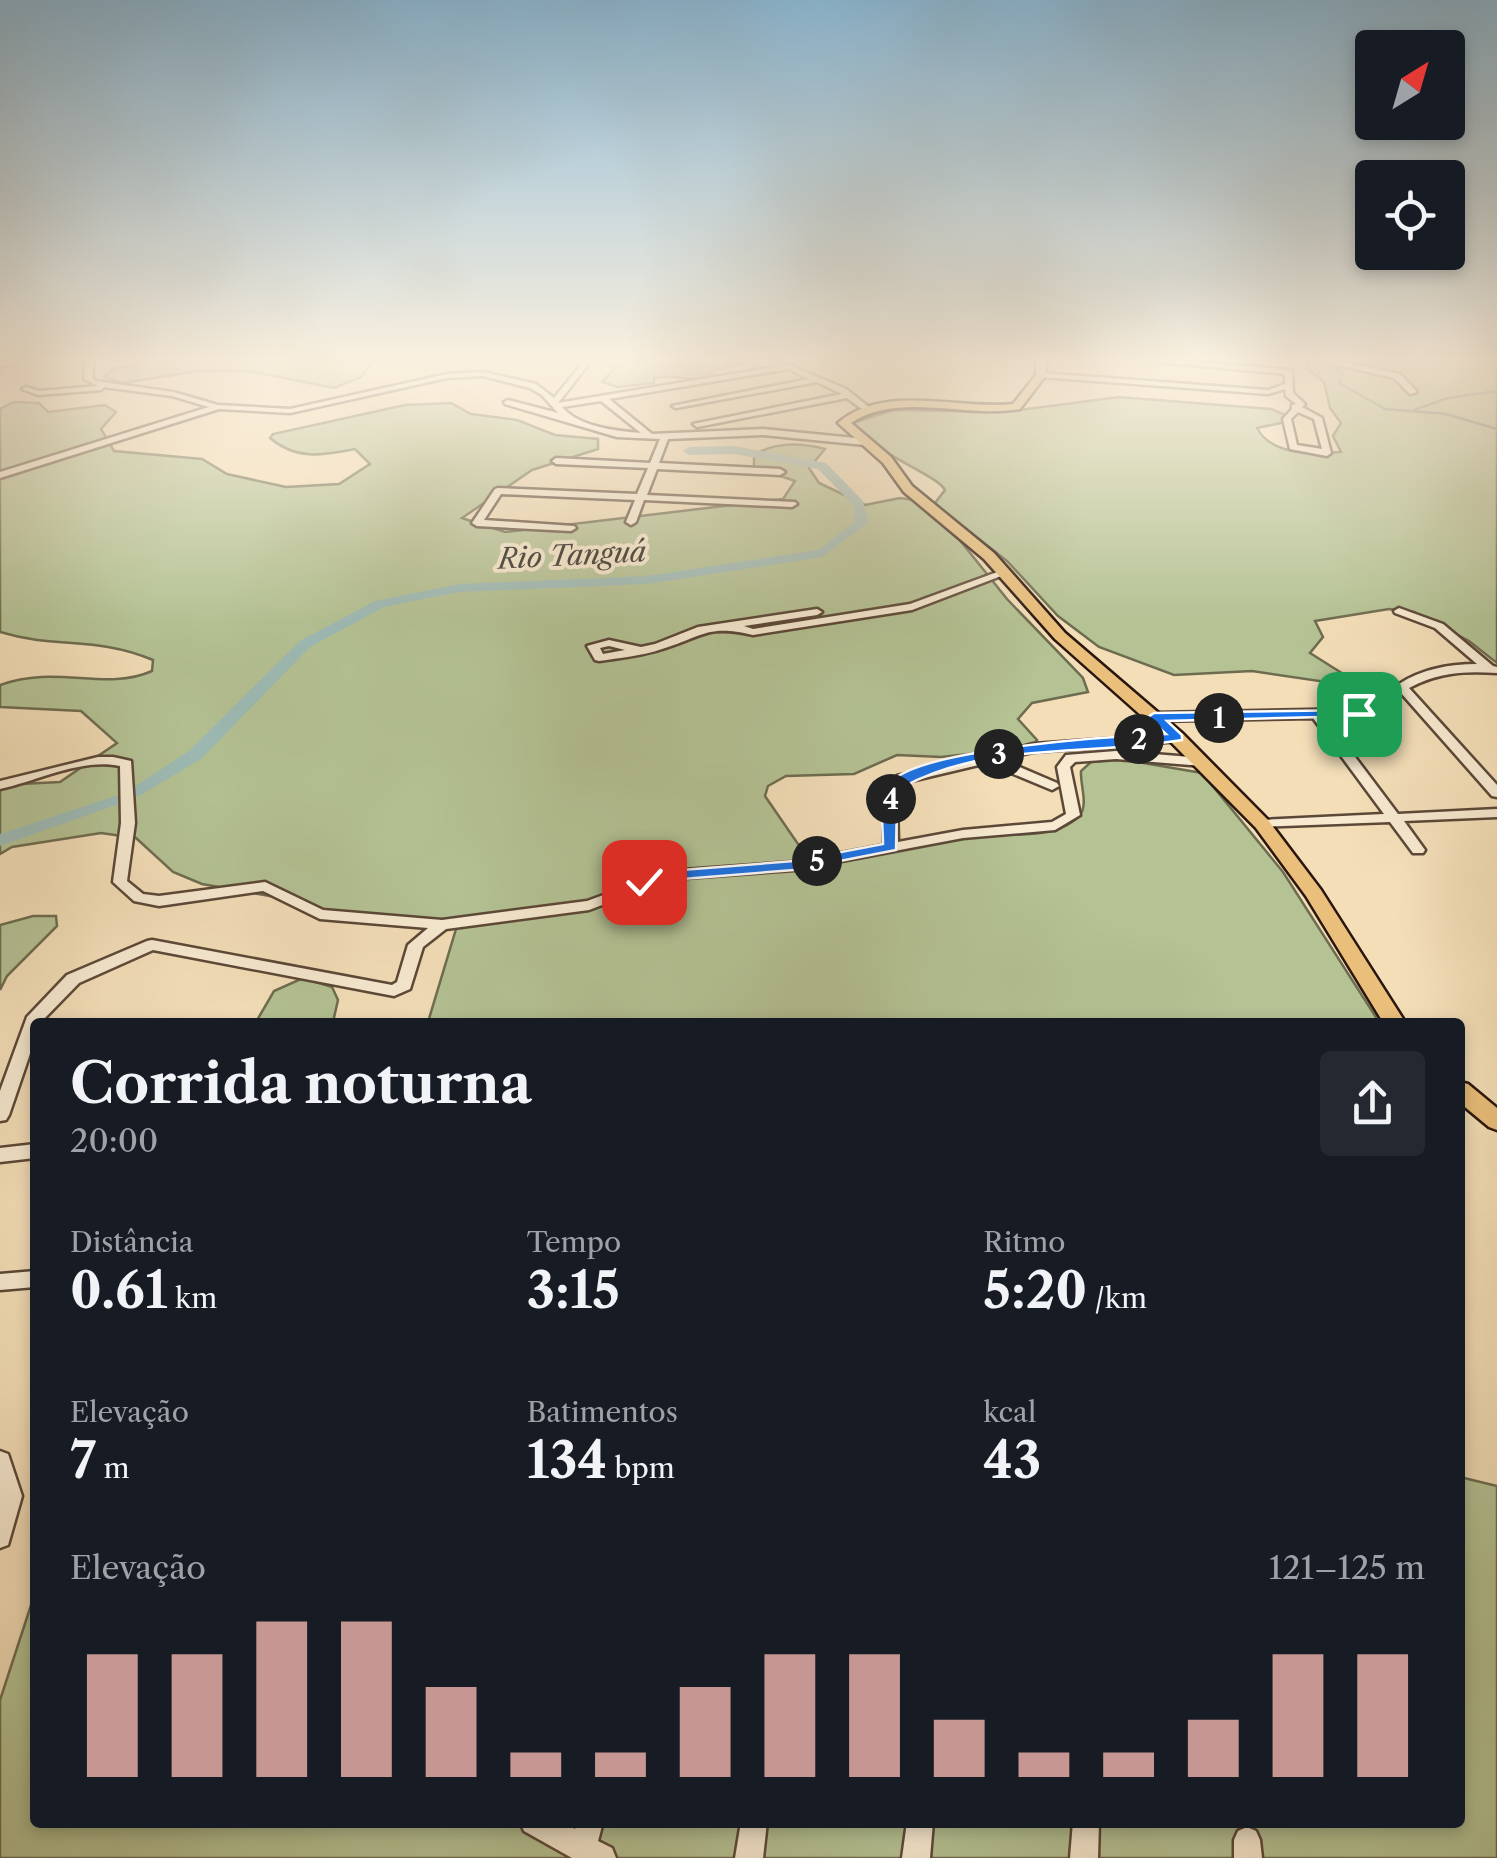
<!DOCTYPE html>
<html lang="pt">
<meta charset="utf-8">
<style>
:root{--surface:#171b24;--page:#242831;--text:#f1f3f6;--muted:#9ea1a6;--accent:#c59692}
body{margin:0;font-family:"Libre Caslon Text",serif;background:var(--page);color:var(--text);height:100vh;display:flex;flex-direction:column;font-size:38px;white-space:nowrap}
*{box-sizing:border-box;margin:0}
p{font-size:32px;color:var(--muted)}
.icon{flex:none;width:55px;height:55px;fill:none;stroke:currentColor;stroke-width:2;stroke-linecap:round;stroke-linejoin:round}
.map{position:relative;flex:1;overflow:hidden}
.details{position:absolute;left:30px;top:1018px;width:1435px;height:810px;display:flex;flex-direction:column;background:var(--surface);border-radius:10px;box-shadow:0 5px 15px #0003}
.details>*{flex:none}
.needle{width:65px;rotate:37deg}
.buttons{position:absolute;left:1355px;top:30px;display:grid;gap:20px}
.buttons a{display:grid;place-items:center;width:110px;height:110px;border-radius:10px;background:var(--surface);box-shadow:0 5px 15px #0003;font-size:50px}
.pin{position:absolute;display:grid;place-items:center;width:85px;height:85px;color:#fff;margin:-42px;border-radius:20px;box-shadow:0 5px 15px #0006}
.km{position:absolute;width:50px;height:50px;margin:-25px;border-radius:50%;background:#222;color:#fff;font-size:28px;line-height:50px;text-align:center}
.round{display:grid;place-items:center;flex:none;width:105px;height:105px;border-radius:10px;background:var(--page)}
.head{display:flex;align-items:center;justify-content:space-between;height:170px;padding:0 40px}
h1{font-size:55px;font-weight:800;line-height:75px}
.metrics{display:grid;grid-template-columns:repeat(3,1fr);gap:15px;height:170px;padding:10px 40px}
.metrics div{display:grid;align-content:center}
.metrics b{font-size:50px;font-weight:800}
.metrics small{font-size:28px;font-weight:400}
.metrics p{font-size:28px}
.chart{height:280px;padding:20px 40px}
.chart p{display:flex;justify-content:space-between}
.chart svg{width:100%;height:180px;margin-top:10px;stroke:var(--accent);stroke-width:6}
.map>svg:first-child{display:block}
.green{fill:#b4c294;stroke:#6e6c50;stroke-width:2.5}
.lines{fill:none;stroke-linecap:round;stroke-linejoin:round}
.stream{stroke:#6f7972;stroke-width:2.5}
.river{fill:#9dbbb6;fill-rule:evenodd}
.minor-casing{stroke:#5c4838;stroke-width:5}
.major-casing{stroke:#29160d;stroke-width:5}
.minor{fill:#f7ead1;fill-rule:evenodd}
.major{fill:#eabf7c;fill-rule:evenodd}
.route{fill:#1a73e8;stroke:#fff;stroke-width:2.5}
.labels{text-anchor:middle;dominant-baseline:central;stroke-width:8;stroke-linejoin:round;paint-order:stroke}
.far-water-label{font-size:28px;font-style:italic;fill:#525048;stroke:#f7ead1}
</style>
<div class="map">
<svg width="1497" height="1858" viewBox="0 0 1497 1858">
<rect width="100%" height="100%" fill="#f3deb8"/>
<filter id="stains"><feTurbulence type="fractalNoise" baseFrequency=".002" numOctaves="4"/><feColorMatrix values="0 0 0 0 .2 0 0 0 0 .09 0 0 0 0 .02 0 0 0 .5 -.17"/></filter>
<radialGradient id="worn" r=".72"><stop offset=".6" stop-color="#630" stop-opacity="0"/><stop offset="1" stop-color="#630" stop-opacity=".3"/></radialGradient>
<g class="green">
<polygon points="133,360 374,360 361,377 334,388 249,371 198,371 123,383 104,377 113,369 138,364"/>
<path d="M622 360H747L749 363 714 370 711 377C691 383 673 373 654 378V383L618 387 602 382Z"/>
<path d="M1306 360H1497V663L1469 641 1414 612 1389 609 1315 621 1323 637 1310 653 1356 682 1353 686 1252 671 1174 675 1099 647 1058 616 1007 561 941 510 935 503 945 490C938 475 868 451 853 423L894 410 1004 412 1119 397 1271 409 1286 415V422L1257 428C1272 456 1312 454 1341 452L1333 436 1341 423 1330 408 1324 382 1308 369Z"/>
<path d="M14 402 39 403 48 412 105 405 116 412 101 429 114 451 202 459 227 474 286 487 339 484 370 464 355 449C323 455 297 461 270 438L273 434 405 405 451 403 471 414 517 420 555 435 598 439V449L532 470 462 518 505 532 783 499 795 481 754 467V456C773 441 803 443 825 449L809 468 819 483 865 505 900 498 914 500 954 533 1007 599 1083 678 1088 692 1032 703 1018 719 1037 740 1031 747 941 757 897 755 854 774 786 776 768 786 765 796 811 863C861 854 914 837 965 834 997 832 1054 843 1079 816 1089 806 1080 785 1081 771L1091 762 1120 759 1202 773 1283 872 1379 1022H428L456 929 391 918 330 915 281 898 202 884 173 872 136 838 101 833 12 847 0 854V785L60 782 117 743 81 711 0 707V685C57 664 105 692 152 671L153 660C97 636 56 649 0 632V409Z"/>
<polygon points="33,916 56,916 57,926 7,976 0,990 0,925"/>
<polygon points="303,978 332,987 338,1000 333,1022 256,1022 274,991"/>
<polygon points="1460,1477 1497,1486 1497,1858 0,1858 0,1700 35,1593 35,1822 1460,1822"/>
</g>
<g class="lines">
<g class="stream">
<polyline points="1320,360 1343,374 1339,383 1385,409 1446,414 1497,429"/>
<polyline points="1414,410 1448,398 1497,391"/>
</g>
<polygon class="river" points="734,446 826,463 863,501 868,523 822,557 647,584 459,592 384,607 310,647 201,759 139,796 129,796 127,801 0,846 0,834 125,793 189,751 300,641 375,601 459,584 647,576 818,550 855,522 853,505 818,469 734,454 689,455 683,451 689,447"/>
<g class="minor-casing">
<g id="minor">
<polygon points="9,360 23,360 0,367 0,363"/>
<path d="M86 360H94L92 378 96 381 173 392 218 405 290 409 447 374 483 372 536 384 554 398 585 360H592L558 403 780 366 776 363 780 361 846 389 874 411 867 413 847 398 697 427 693 424 842 394 817 382 676 408 672 406 809 379 788 369 609 399 652 434 763 429 865 439 869 442 865 445 763 435 668 439 659 463 780 469 785 472 780 475 657 469 647 495 795 502 797 504 792 507 644 500 636 522 631 525 626 522 635 500 501 494 484 520 574 526 576 528 571 531 477 526 472 523 495 489 498 488 637 494 648 468 556 464 552 461 556 458 650 463 660 439 617 437 505 404 504 402 508 400 558 413 542 395 530 388 483 376 447 378 290 413 219 409 0 478V472L209 407 172 396 104 387 101 390 38 395 22 389 26 387 39 391 98 386 84 379ZM601 401 641 433C616 431 579 427 562 407Z"/>
<path d="M1137 360H1174L1292 370 1293 393 1305 404 1302 407 1322 418 1331 453 1327 456 1290 449 1283 419 1292 409V405L1296 404 1286 396 1285 389 1268 394 1041 377 1037 375 1041 373 1268 390 1285 384V374ZM1298 412 1314 419 1322 449 1297 445 1291 419Z"/>
<polygon points="1317,360 1333,360 1400,374 1417,392 1410,394 1394,378"/>
<path d="M1000 571 1009 573 912 610 753 635C706 624 703 637 662 649 642 656 619 658 599 661L595 660 587 646 609 640 641 647 655 644 698 627 817 609 822 612 817 615 744 626 753 629 910 604ZM609 646 625 650 603 654 600 648Z"/>
<path d="M1399 608 1443 624 1493 666 1497 667V673C1465 671 1439 672 1409 688L1497 785V797L1492 796 1401 693C1373 715 1360 717 1325 717L1398 814 1497 809V817L1404 821 1425 850 1423 853H1413L1390 822 1257 827 1255 824 1262 820 1384 814 1313 718 1154 721 1148 717 1154 713 1358 709C1374 703 1385 692 1399 684 1422 669 1450 664 1477 664L1435 628 1395 613 1394 611Z"/>
<path d="M1177 734 1183 738 1181 741 1033 752 1001 759 1057 783 1059 786 1052 790 987 763 907 782 897 802 898 842 963 830 1052 822 1066 814 1057 767 1066 755 1116 751 1203 758 1209 762 1203 766 1116 759 1075 762 1070 767 1080 815 1055 830 963 838 794 870 671 879 589 910 446 929 423 947 410 989 394 996 153 950 79 983 41 1022H35V1039L9 1115 6 1120 0 1121V1091L27 1017 67 975 147 941 152 940 392 985 397 982 408 945 428 928 320 919 263 891 159 906 134 901 113 882 121 823 120 766C81 758 38 781 0 789V781L98 757H113L131 761 135 823 127 881 143 894 159 896 265 882 323 910 442 920 587 901 669 871 794 862 884 845 883 802 897 776 978 757 984 753 989 755 1033 744Z"/>
<polygon points="35,1144 35,1158 0,1162 0,1148"/>
<polygon points="35,1271 35,1287 0,1290 0,1274"/>
<polygon points="0,1451 8,1454 22,1496 8,1545 0,1548"/>
<polygon points="520,1822 562,1822 575,1829 577,1822 603,1822 598,1841 612,1848 616,1858 572,1858 524,1831"/>
<polygon points="741,1822 767,1822 763,1858 735,1858"/>
<polygon points="907,1822 933,1822 930,1858 902,1858"/>
<polygon points="1073,1822 1099,1822 1098,1858 1070,1858"/>
<polygon points="1247,1827 1256,1831 1260,1840 1262,1858 1234,1858 1234,1840 1238,1831"/>
</g>
</g>
<g class="major-casing">
<g id="major">
<path d="M1036 360H1046V375L1020 409C964 419 901 391 851 423L891 457 912 486 994 553 1065 633 1183 734 1268 820 1321 890 1405 1022H1383L1306 896 1256 828 1171 742 1055 639 984 559 904 492 883 463 838 423C885 383 957 410 1013 404L1036 375Z"/>
<polygon points="1460,1082 1468,1084 1497,1108 1497,1130 1489,1127 1460,1103"/>
</g>
</g>
<use href="#minor" class="minor"/>
<use href="#major" class="major"/>
</g>
<linearGradient id="sky" x2="0" y2="1"><stop stop-color="#8ab7d4"/><stop offset="0.58" stop-color="#faf0df"/><stop offset="1" stop-color="#faf0df" stop-opacity="0"/></linearGradient>
<rect width="1497" height="621" fill="url(#sky)"/>
<path class="route" d="M1359 710 1363 716 1167 721 1182 735V740C1091 756 987 741 903 787L897 802 896 850 794 870 670 880 644 887 636 882 669 871 794 861 883 844C883 826 878 798 890 783 919 748 1117 736 1166 734L1148 717 1154 713Z"/>
<g class="labels">
<g class="far-water-label">
<text transform="translate(572 555) rotate(-3)">Rio Tanguá</text>
</g>
</g>
<rect width="100%" height="100%" filter="url(#stains)"/>
<rect width="100%" height="100%" fill="url(#worn)"/>
</svg>
<div class="buttons">
<a><svg class="needle" viewBox="-14 -14 28 28"><path d="M0-13l5 13h-10z" fill="#e53935"/><path d="M0 13l5-13h-10z" fill="#9ea1a6"/></svg></a>
<a><svg class="icon" aria-label="locate" viewBox="0 0 24 24"><circle cx="12" cy="12" r="6"/><path d="M12 2v4M12 18v4M2 12h4M18 12h4"/></svg></a>
</div>
<div class="pin" style="left:1359px;top:714px;background:#1e9e55"><svg class="icon" aria-label="arrive" viewBox="0 0 24 24"><path d="M6 21V4h12l-3 4 3 4H6"/></svg></div>
<div class="pin" style="left:644px;top:882px;background:#d93025"><svg class="icon" aria-label="check" viewBox="0 0 24 24"><path d="M5 12l5 5 9-10"/></svg></div>
<b class="km" style="left:1219px;top:718px">1</b>
<b class="km" style="left:1139px;top:739px">2</b>
<b class="km" style="left:999px;top:754px">3</b>
<b class="km" style="left:891px;top:799px">4</b>
<b class="km" style="left:817px;top:861px">5</b>
<section class="details">
<div class="head"><div><h1>Corrida noturna</h1><p>20:00</p></div><a class="round"><svg class="icon" aria-label="share" viewBox="0 0 24 24"><path d="M12 15V3M7 8l5-5 5 5M5 13v7h14v-7"/></svg></a></div>
<div class="metrics">
<div><p>Distância</p><b>0.61<small> km</small></b></div>
<div><p>Tempo</p><b>3:15</b></div>
<div><p>Ritmo</p><b>5:20<small> /km</small></b></div>
</div>
<div class="metrics">
<div><p>Elevação</p><b>7<small> m</small></b></div>
<div><p>Batimentos</p><b>134<small> bpm</small></b></div>
<div><p>kcal</p><b>43</b></div>
</div>
<div class="chart"><p><span>Elevação</span>121–125 m</p>
<svg viewBox="0 0 160 44" preserveAspectRatio="none"><path d="M5 44V14M15 44V14M25 44V6M35 44V6M45 44V22M55 44V38M65 44V38M75 44V22M85 44V14M95 44V14M105 44V30M115 44V38M125 44V38M135 44V30M145 44V14M155 44V14"/></svg>
</div>
</section>
</div>
